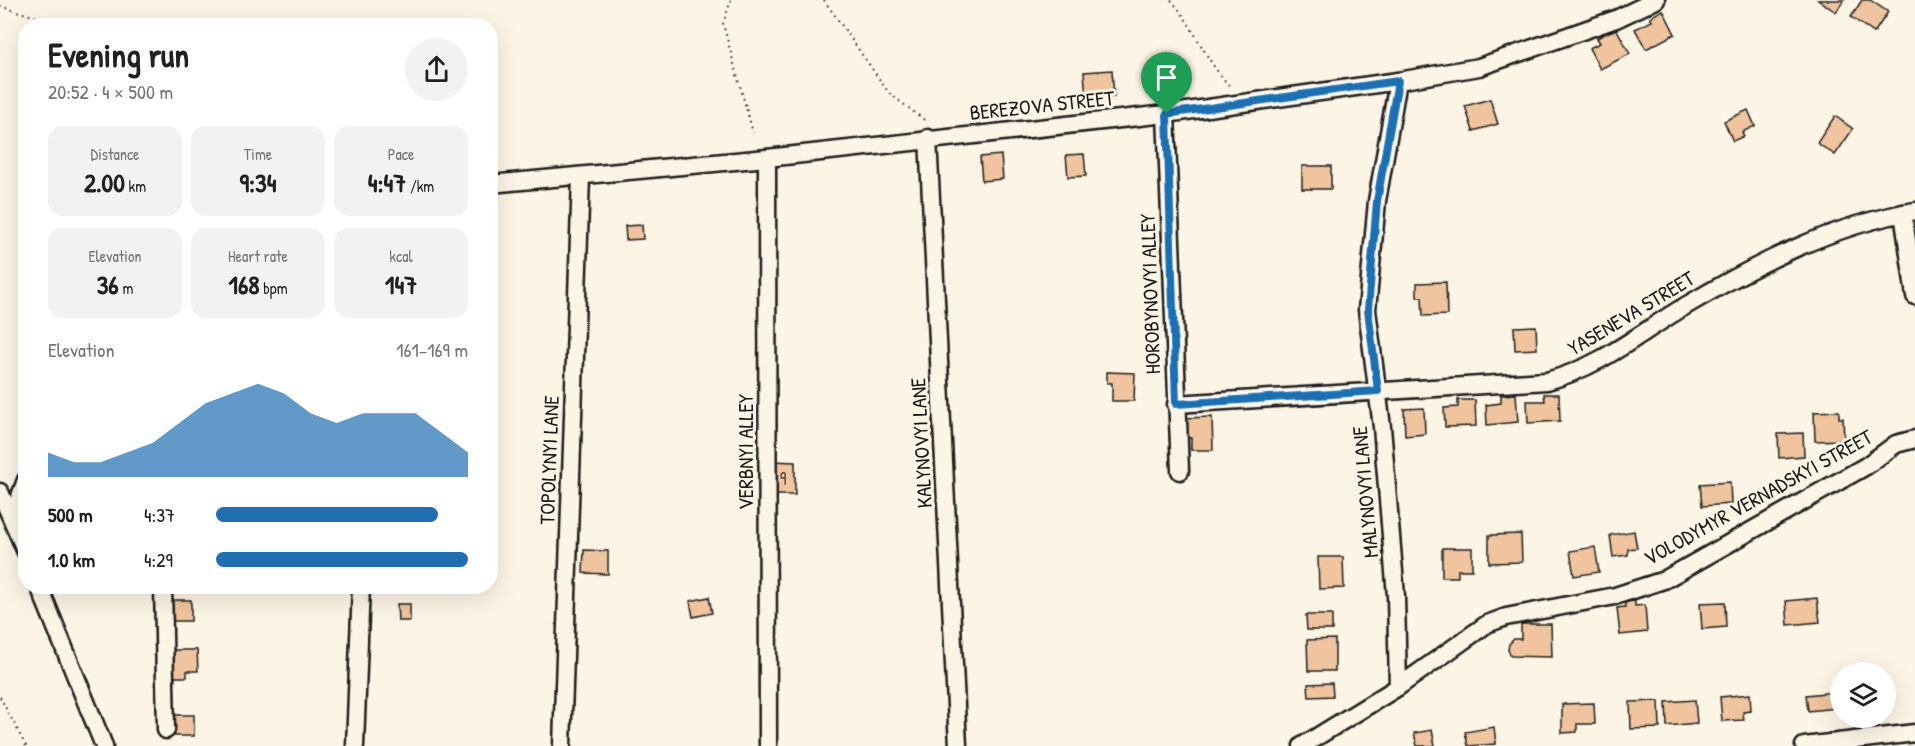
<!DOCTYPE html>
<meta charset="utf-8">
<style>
:root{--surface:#fff;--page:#f2f2f2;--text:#202124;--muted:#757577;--accent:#1f6fb2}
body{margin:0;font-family:"Patrick Hand",sans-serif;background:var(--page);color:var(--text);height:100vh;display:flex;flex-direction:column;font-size:22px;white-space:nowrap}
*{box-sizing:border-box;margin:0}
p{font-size:20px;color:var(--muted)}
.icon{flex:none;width:33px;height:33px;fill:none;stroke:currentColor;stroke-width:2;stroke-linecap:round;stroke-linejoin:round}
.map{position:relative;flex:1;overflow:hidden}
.drawer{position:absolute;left:18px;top:18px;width:480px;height:576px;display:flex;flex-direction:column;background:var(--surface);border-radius:24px;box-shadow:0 6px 24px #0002}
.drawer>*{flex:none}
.tools{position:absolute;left:1830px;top:662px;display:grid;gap:12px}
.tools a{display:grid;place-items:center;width:66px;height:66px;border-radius:50%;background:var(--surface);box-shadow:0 6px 24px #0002;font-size:30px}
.pin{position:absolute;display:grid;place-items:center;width:51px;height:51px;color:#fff;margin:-62px -26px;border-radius:50% 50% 50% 0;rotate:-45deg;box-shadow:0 0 6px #0007}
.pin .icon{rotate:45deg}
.round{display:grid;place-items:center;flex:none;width:63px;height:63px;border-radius:32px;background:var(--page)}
.summary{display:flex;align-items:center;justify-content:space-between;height:102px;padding:0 30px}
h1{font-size:33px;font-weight:800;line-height:45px}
.figures{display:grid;grid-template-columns:repeat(3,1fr);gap:9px;height:102px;padding:6px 30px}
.figures div{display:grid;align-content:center;border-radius:15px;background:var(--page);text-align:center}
.figures b{font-size:26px;font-weight:800}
.figures small{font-size:16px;font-weight:400}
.figures p{font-size:16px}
.chart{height:168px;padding:12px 30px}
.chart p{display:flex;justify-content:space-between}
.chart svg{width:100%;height:108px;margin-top:6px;fill:var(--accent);opacity:.7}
ul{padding:0 30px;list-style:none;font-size:20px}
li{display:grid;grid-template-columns:96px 72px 1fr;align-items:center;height:45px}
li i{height:15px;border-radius:8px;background:var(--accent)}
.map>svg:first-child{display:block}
.building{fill:#efc49e;stroke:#1c1c1c;stroke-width:1.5}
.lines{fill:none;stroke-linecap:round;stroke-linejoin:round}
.street-casing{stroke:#1c1c1c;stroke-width:21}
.path{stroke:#1c1c1c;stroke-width:2;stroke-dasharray:1.5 4.5;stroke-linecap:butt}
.street{stroke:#fcf5e5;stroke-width:16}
.route-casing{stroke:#fff;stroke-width:12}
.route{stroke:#1f6fb2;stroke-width:8}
.labels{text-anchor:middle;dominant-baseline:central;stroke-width:6;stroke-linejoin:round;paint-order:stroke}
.number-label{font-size:18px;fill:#51463c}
.street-label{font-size:21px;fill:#1c1c1c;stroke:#fcf5e5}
</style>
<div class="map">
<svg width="1915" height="746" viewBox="0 0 1915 746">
<rect width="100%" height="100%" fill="#fcf5e5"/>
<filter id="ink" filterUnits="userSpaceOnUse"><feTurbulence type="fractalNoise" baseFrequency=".0167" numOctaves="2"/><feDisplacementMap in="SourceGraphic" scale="12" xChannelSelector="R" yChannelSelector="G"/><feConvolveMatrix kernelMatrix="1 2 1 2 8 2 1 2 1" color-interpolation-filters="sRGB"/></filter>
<g filter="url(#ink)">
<g class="building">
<polygon points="1818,0 1844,0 1836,12"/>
<polygon points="1862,0 1870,0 1888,12 1874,33 1851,17"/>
<polygon points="1663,10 1675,34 1646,49 1635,29 1652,21 1650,17"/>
<polygon points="1616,28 1630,54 1600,69 1589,48 1600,43 1597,38"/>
<polygon points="1112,70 1114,97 1086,99 1084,72"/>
<polygon points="1490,99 1498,124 1473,131 1465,106"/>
<polygon points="1748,110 1755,126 1742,132 1744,136 1733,141 1724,121"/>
<polygon points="1835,116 1853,129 1835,155 1817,143"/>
<polygon points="1084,154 1086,176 1068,177 1066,155"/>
<polygon points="1001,155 1003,179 982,181 980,157"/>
<rect x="1302" y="166" width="29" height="23"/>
<polygon points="642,225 643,239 626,240 625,226"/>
<polygon points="1446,282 1447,315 1423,316 1422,297 1417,297 1417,283"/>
<polygon points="1536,326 1537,349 1515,350 1514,327"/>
<polygon points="1107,372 1135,373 1134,401 1112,401 1112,383 1107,383"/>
<polygon points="1516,394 1518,422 1487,425 1486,405 1501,403 1501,395"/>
<polygon points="1544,394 1559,394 1560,421 1528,423 1527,401 1545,401"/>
<polygon points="1458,400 1475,400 1476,426 1445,427 1444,408 1458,407"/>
<polygon points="1424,408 1425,434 1405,436 1404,409"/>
<polygon points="1839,411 1839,418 1843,418 1844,440 1815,441 1814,412"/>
<polygon points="1212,417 1213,450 1191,450 1191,438 1187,438 1184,418"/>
<polygon points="1803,433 1804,456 1779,458 1778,434"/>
<polygon points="772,461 795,462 795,495 771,495"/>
<polygon points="1730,482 1731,504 1702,506 1700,484"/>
<polygon points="1634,531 1637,548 1628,549 1628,555 1613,557 1610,535"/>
<polygon points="1521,534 1522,562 1489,563 1489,535"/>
<polygon points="1595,547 1599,572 1574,576 1570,551"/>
<polygon points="1442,548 1472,548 1472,570 1458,570 1458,577 1442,577"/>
<polygon points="584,550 608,551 608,574 583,573"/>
<polygon points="1318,557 1343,557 1344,588 1319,589"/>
<polygon points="709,597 712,613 693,617 690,601"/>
<polygon points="1817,598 1820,622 1788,625 1786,601"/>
<rect x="172" y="600" width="19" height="21"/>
<polygon points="1635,601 1635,606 1645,605 1647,632 1620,635 1617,608 1625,607 1625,602"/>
<polygon points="1725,602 1726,627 1702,629 1700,603"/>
<polygon points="397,604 410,604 410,621 398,621"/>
<polygon points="1306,615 1332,615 1332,630 1307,630"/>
<polygon points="1521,624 1551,624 1552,657 1511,656 1508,650 1509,644 1514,639 1521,639"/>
<polygon points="1335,639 1335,671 1308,671 1307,640"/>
<polygon points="172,650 197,650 198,671 187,671 187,677 173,677"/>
<polygon points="1332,683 1333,696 1309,697 1308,684"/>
<polygon points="1835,692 1836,708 1808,711 1806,695"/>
<polygon points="1750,694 1751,711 1743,712 1744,720 1722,721 1720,697"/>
<polygon points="1695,700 1697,723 1667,726 1666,702"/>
<polygon points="1659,701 1660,728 1631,729 1630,702"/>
<polygon points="1594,703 1595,724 1577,724 1577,732 1562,733 1562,704"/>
<rect x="174" y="715" width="20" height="21"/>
<polygon points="1494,727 1496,744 1468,746 1465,732"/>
<polygon points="1432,730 1435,746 1417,746 1414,733"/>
</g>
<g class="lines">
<g class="street-casing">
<g id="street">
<polyline points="1166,114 1180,471"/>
<polyline points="928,138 958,746"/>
<polyline points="767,158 768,746"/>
<polyline points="490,184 767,158 1166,114 1398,81 1479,67 1616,19 1656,0"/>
<polyline points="1903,213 1915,296"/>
<path d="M1176 404 1547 381C1603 366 1639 333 1687 305 1758 263 1833 225 1915 211"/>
<polyline points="0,492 26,552"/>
<polyline points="12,518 26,480"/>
<polyline points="39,586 104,746"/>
<polyline points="163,586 166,730"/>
<polyline points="1398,687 1396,596 1382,427 1367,310 1377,201 1398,81"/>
<polyline points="355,746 361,586"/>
<polyline points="562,746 581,176"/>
<polyline points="1302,746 1398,687 1487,624 1506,617 1615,596 1664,580 1866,466 1896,444 1915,439"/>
<polyline points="1804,746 1915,733"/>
</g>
</g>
<g class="path">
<polyline points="731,0 723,24 753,133"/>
<polyline points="824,0 889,93 927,122"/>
<path d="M1171 0C1196 28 1205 62 1232 88"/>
<polyline points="0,6 66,26"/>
<polyline points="0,697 26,746"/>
</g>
<use href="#street" class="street"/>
</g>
</g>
<g class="lines" filter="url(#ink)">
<g class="route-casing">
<polygon id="route" points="1398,81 1377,201 1368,310 1378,391 1176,404 1167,114"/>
</g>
<use href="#route" class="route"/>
</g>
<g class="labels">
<g class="number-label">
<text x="783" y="478">9</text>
</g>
<g class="street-label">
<text transform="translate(1042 105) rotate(-6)">BEREZOVA STREET</text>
<text transform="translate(1150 294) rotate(-92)">HOROBYNOVYI ALLEY</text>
<text transform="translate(1631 313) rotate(-31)">YASENEVA STREET</text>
<text transform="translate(921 443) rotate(-93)">KALYNOVYI LANE</text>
<text transform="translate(745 452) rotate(-90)">VERBNYI ALLEY</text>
<text transform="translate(549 460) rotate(-88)">TOPOLYNYI LANE</text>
<text transform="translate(1365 492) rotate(-95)">MALYNOVYI LANE</text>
<text transform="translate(1758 497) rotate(-29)">VOLODYMYR VERNADSKYI STREET</text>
</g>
</g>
</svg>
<div class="tools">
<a><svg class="icon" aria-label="layers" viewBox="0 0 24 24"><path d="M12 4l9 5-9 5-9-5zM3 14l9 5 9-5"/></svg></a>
</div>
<div class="pin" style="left:1167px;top:114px;background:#1e9e55"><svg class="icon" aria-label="arrive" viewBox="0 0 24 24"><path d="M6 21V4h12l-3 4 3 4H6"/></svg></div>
<section class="drawer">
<div class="summary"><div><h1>Evening run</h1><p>20:52 · 4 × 500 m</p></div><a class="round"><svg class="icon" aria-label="share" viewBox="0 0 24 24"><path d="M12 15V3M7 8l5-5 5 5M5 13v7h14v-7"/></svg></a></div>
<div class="figures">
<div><p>Distance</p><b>2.00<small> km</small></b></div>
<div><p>Time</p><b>9:34</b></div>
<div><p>Pace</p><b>4:47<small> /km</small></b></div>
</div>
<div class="figures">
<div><p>Elevation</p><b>36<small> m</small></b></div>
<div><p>Heart rate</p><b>168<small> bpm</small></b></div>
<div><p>kcal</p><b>147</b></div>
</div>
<div class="chart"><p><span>Elevation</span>161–169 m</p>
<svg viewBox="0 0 160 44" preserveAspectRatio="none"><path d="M0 44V34L10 38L20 38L30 34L40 30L50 22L60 14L70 10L80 6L90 10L100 18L110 22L120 18L130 18L140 18L150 26L160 34V44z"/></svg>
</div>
<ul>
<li><b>500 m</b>4:37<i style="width:88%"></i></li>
<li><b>1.0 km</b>4:29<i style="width:100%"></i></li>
</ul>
</section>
</div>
